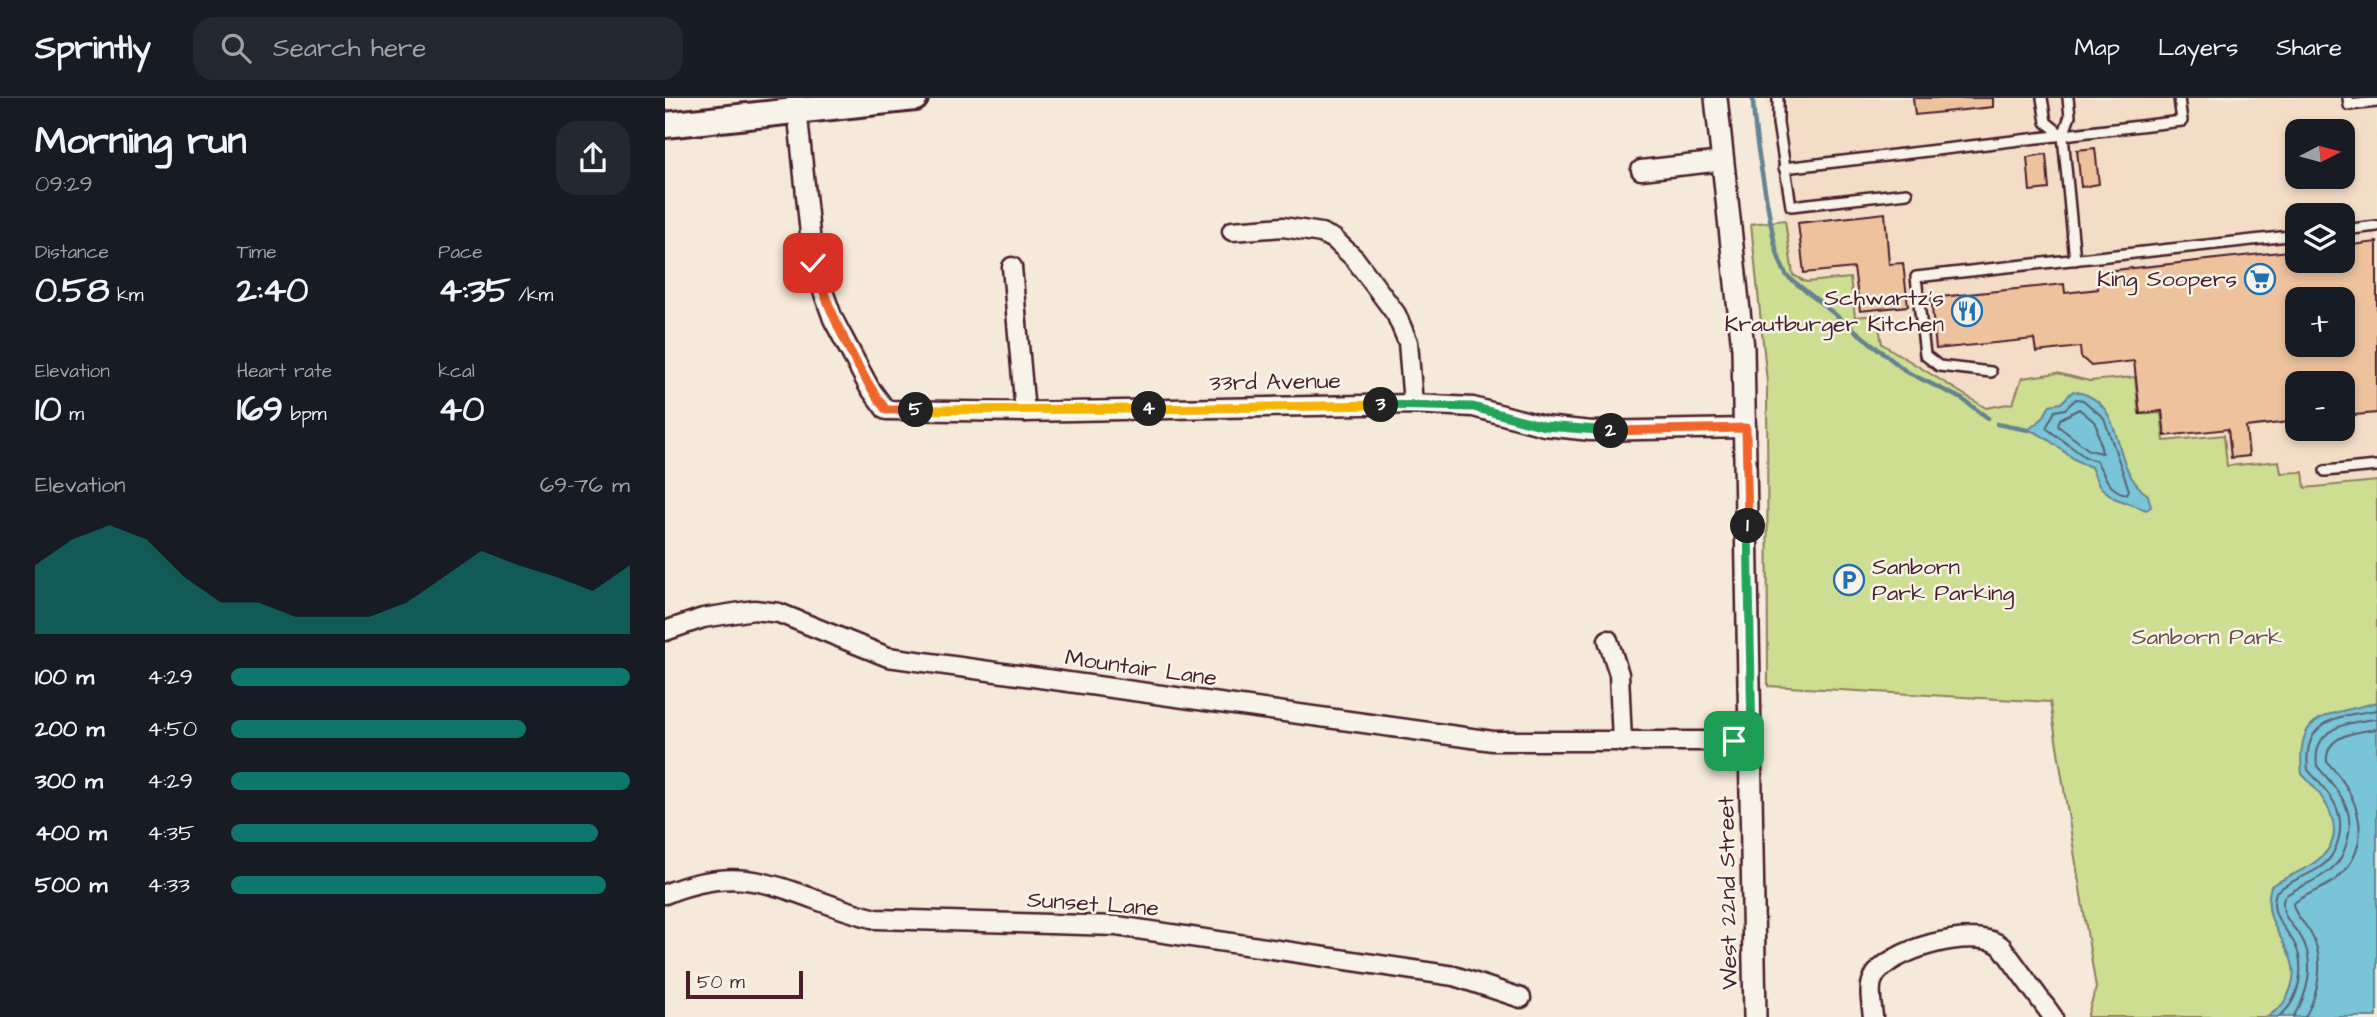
<!DOCTYPE html>
<meta charset="utf-8">
<style>
:root{--surface:#171b24;--page:#242831;--text:#f1f3f6;--muted:#9ea1a6;--line:#363941;--accent:#0f766e}
body{margin:0;font-family:"Architects Daughter",sans-serif;background:var(--page);color:var(--text);height:100vh;display:flex;flex-direction:column;font-size:26px;white-space:nowrap}
*{box-sizing:border-box;margin:0}
p{font-size:23px;color:var(--muted)}
.icon{flex:none;width:38px;height:38px;fill:none;stroke:currentColor;stroke-width:2;stroke-linecap:round;stroke-linejoin:round}
.map{position:relative;flex:1;overflow:hidden}
.drawer{display:flex;flex-direction:column;background:var(--surface);width:665px}
.drawer>*{flex:none}
.needle{width:46px;rotate:84deg}
.tools{position:absolute;left:1620px;top:21px;display:grid;gap:14px}
.tools a{display:grid;place-items:center;width:70px;height:70px;border-radius:14px;background:var(--surface);box-shadow:0 4px 10px #0003;font-size:35px}
.scale{position:absolute;left:21px;bottom:18px;width:117px;box-sizing:border-box;padding-left:7px;border:4px solid #4a1f2b;border-top:0;font-size:19px;line-height:24px;white-space:nowrap;color:#4a1f2b;-webkit-text-stroke:5px #f7f3e8;paint-order:stroke}
.pin{position:absolute;display:grid;place-items:center;width:60px;height:60px;color:#fff;margin:-30px;border-radius:14px;box-shadow:0 4px 10px #0006}
.km{position:absolute;width:35px;height:35px;margin:-18px;border-radius:50%;background:#222;color:#fff;font-size:19px;line-height:35px;text-align:center}
.round{display:grid;place-items:center;flex:none;width:74px;height:74px;border-radius:21px;background:var(--page)}
.head{display:flex;align-items:center;justify-content:space-between;height:119px;padding:0 35px}
h1{font-size:38px;font-weight:800;line-height:52px}
.stats{display:grid;grid-template-columns:repeat(3,1fr);gap:10px;height:119px;padding:7px 35px}
.stats div{display:grid;align-content:center}
.stats b{font-size:35px;font-weight:800}
.stats small{font-size:19px;font-weight:400}
.stats p{font-size:19px}
.chart{height:196px;padding:14px 35px}
.chart p{display:flex;justify-content:space-between}
.chart svg{width:100%;height:126px;margin-top:7px;fill:var(--accent);opacity:.7}
ul{padding:0 35px;list-style:none;font-size:23px}
li{display:grid;grid-template-columns:112px 84px 1fr;align-items:center;height:52px}
li i{height:18px;border-radius:9px;background:var(--accent)}
header{display:flex;align-items:center;gap:42px;box-sizing:border-box;height:98px;padding:0 35px;background:var(--surface);border-bottom:2px solid var(--line)}
header strong{font-size:33px}
nav{display:flex;gap:38px;margin-inline-start:auto;font-size:24px}
.search{width:490px;height:63px;background:var(--page);display:flex;align-items:center;gap:18px;box-sizing:border-box;padding:0 24px;border-radius:21px;color:var(--muted);font-size:26px}
main{display:flex;flex:1;min-height:0}
.map>svg:first-child{display:block}
.built{fill:#f3ddc7;fill-rule:evenodd}
.green{fill:#cddd91;stroke:#8c7e5e;stroke-width:2}
.water{fill:#78c5d7;stroke:#668392;stroke-width:2}
.lines{fill:none;stroke-linecap:round;stroke-linejoin:round}
.shore{stroke:#5c6170;stroke-width:2}
.stream{stroke:#668392;stroke-width:4.5}
.building{fill:#edc29d;stroke:#4a1f2b;stroke-width:2;fill-rule:evenodd}
.service-casing{stroke:#4a1f2b;stroke-width:14}
.minor-casing{stroke:#4a1f2b;stroke-width:23}
.tertiary-casing{stroke:#4a1f2b;stroke-width:26}
.secondary-casing{stroke:#4a1f2b;stroke-width:30}
.service{stroke:#f7f3e8;stroke-width:9}
.minor{stroke:#f7f3e8;stroke-width:18}
.tertiary{stroke:#f7f3e8;stroke-width:21}
.secondary{stroke:#f7f3e8;stroke-width:24}
.split-1-casing{stroke:#fff;stroke-width:14}
.split-2-casing{stroke:#fff;stroke-width:14}
.split-3-casing{stroke:#fff;stroke-width:14}
.split-4-casing{stroke:#fff;stroke-width:14}
.split-5-casing{stroke:#fff;stroke-width:14}
.split-6-casing{stroke:#fff;stroke-width:14}
.split-1{stroke:#22a559;stroke-width:9}
.split-2{stroke:#f0652b;stroke-width:9}
.split-3{stroke:#22a559;stroke-width:9}
.split-4{stroke:#f5b400;stroke-width:9}
.split-5{stroke:#f5b400;stroke-width:9}
.split-6{stroke:#f0652b;stroke-width:9}
.labels{text-anchor:middle;dominant-baseline:central;stroke-width:5;stroke-linejoin:round;paint-order:stroke}
.poi-label{font-size:23px;fill:#4a1f2b;stroke:#f7f3e8;text-anchor:end}
.street-label{font-size:23px;fill:#4a1f2b;stroke:#f7f3e8}
.park-label{font-size:23px;fill:#6b4e44;stroke:#f7f3e8}
</style>
<header>
<strong>Sprintly</strong>
<div class="search"><svg class="icon" aria-label="search" viewBox="0 0 24 24"><circle cx="10" cy="10" r="6"/><path d="M15 15l6 6"/></svg>Search here</div>
<nav><a>Map</a><a>Layers</a><a>Share</a></nav>
</header>
<main>
<section class="drawer">
<div class="head"><div><h1>Morning run</h1><p>09:29</p></div><a class="round"><svg class="icon" aria-label="share" viewBox="0 0 24 24"><path d="M12 15V3M7 8l5-5 5 5M5 13v7h14v-7"/></svg></a></div>
<div class="stats">
<div><p>Distance</p><b>0.58<small> km</small></b></div>
<div><p>Time</p><b>2:40</b></div>
<div><p>Pace</p><b>4:35<small> /km</small></b></div>
</div>
<div class="stats">
<div><p>Elevation</p><b>10<small> m</small></b></div>
<div><p>Heart rate</p><b>169<small> bpm</small></b></div>
<div><p>kcal</p><b>40</b></div>
</div>
<div class="chart"><p><span>Elevation</span>69–76 m</p>
<svg viewBox="0 0 160 44" preserveAspectRatio="none"><path d="M0 44V20L10 11L20 6L30 11L40 24L50 33L60 33L70 38L80 38L90 38L100 33L110 24L120 15L130 20L140 24L150 29L160 20V44z"/></svg>
</div>
<ul>
<li><b>100 m</b>4:29<i style="width:100%"></i></li>
<li><b>200 m</b>4:50<i style="width:74%"></i></li>
<li><b>300 m</b>4:29<i style="width:100%"></i></li>
<li><b>400 m</b>4:35<i style="width:92%"></i></li>
<li><b>500 m</b>4:33<i style="width:94%"></i></li>
</ul>
</section>
<div class="map">
<svg width="1712" height="919" viewBox="0 0 1712 919">
<rect width="100%" height="100%" fill="#f5e9d9"/>
<filter id="ink" filterUnits="userSpaceOnUse"><feTurbulence type="fractalNoise" baseFrequency=".0143" numOctaves="2"/><feDisplacementMap in="SourceGraphic" scale="14" xChannelSelector="R" yChannelSelector="G"/><feConvolveMatrix kernelMatrix="1 2 1 2 8 2 1 2 1" color-interpolation-filters="sRGB"/></filter>
<g filter="url(#ink)">
<path class="built" d="M1101 0H1712V383L1640 390 1615 375 1613 363 1562 368 1559 337 1498 344 1474 317 1470 279 1424 283 1392 275 1349 305 1321 310 1217 246 1212 217 1190 220 1184 180 1141 184 1128 176ZM1633 33H1678V79H1633ZM1633 117H1678V163H1633ZM1633 201H1678V247H1633ZM1633 285H1678V331H1633Z"/>
<polygon class="green" points="1120,122 1128,177 1141,184 1185,180 1190,219 1212,217 1217,246 1321,310 1348,305 1357,280 1392,275 1424,283 1470,279 1474,316 1496,315 1499,343 1559,337 1562,368 1614,363 1616,375 1638,374 1640,390 1712,383 1712,919 1422,919 1431,890 1385,604 1103,588 1102,284 1086,126"/>
<g class="water">
<path d="M1408 293C1466 303 1441 368 1483 397L1486 409 1481 412 1449 400 1434 388 1426 369C1402 362 1387 338 1363 332L1378 320 1385 307 1396 305Z"/>
<path d="M1712 604V919H1603C1607 914 1615 911 1619 904 1651 854 1591 837 1606 788 1622 778 1640 773 1654 761 1687 734 1658 697 1637 676 1630 610 1665 619 1712 604Z"/>
</g>
<g class="lines">
<g class="shore">
<path d="M1411 301 1418 302 1439 320 1464 392 1462 396C1442 393 1441 377 1431 363L1420 359 1381 330 1390 313 1400 311Z"/>
<polygon points="1414,311 1431,325 1437,355 1424,352 1393,328 1395,321"/>
<path d="M1613 919C1635 904 1642 866 1628 843 1617 825 1604 816 1611 794 1624 783 1640 779 1654 770 1665 763 1669 755 1673 743 1682 712 1663 694 1643 672 1637 622 1672 618 1712 612"/>
<path d="M1628 919C1643 897 1651 864 1636 839 1627 826 1614 817 1619 799 1631 789 1648 785 1661 775 1673 767 1678 758 1682 744 1692 711 1672 691 1652 668 1647 630 1681 624 1712 621"/>
<path d="M1640 919C1654 895 1661 860 1645 834 1639 824 1630 818 1628 806 1639 796 1657 792 1670 782 1712 747 1694 697 1662 664 1660 637 1690 634 1712 631"/>
</g>
<g class="stream">
<path d="M1088 0C1089 36 1096 69 1102 104 1107 130 1109 155 1122 178L1242 274 1297 301 1323 320"/>
<polyline points="1332,326 1363,332"/>
</g>
</g>
<g class="building">
<polygon points="1248,0 1328,0 1328,9 1250,17"/>
<polygon points="1430,50 1434,86 1416,89 1412,52"/>
<polygon points="1381,56 1384,91 1365,93 1362,59"/>
<polygon points="1220,115 1224,166 1238,165 1243,208 1195,213 1189,170 1139,175 1133,125"/>
<path d="M1712 144V315L1678 318V285H1633V323L1581 329 1584 358 1566 360 1563 331 1500 338 1497 313 1475 316 1469 263 1426 268 1416 259 1415 249 1371 254 1369 241 1271 251 1266 200 1399 186 1400 195 1433 191 1432 174 1633 152V163H1678V148ZM1633 201H1678V247H1633Z"/>
</g>
<g class="lines">
<g class="service-casing">
<g id="service">
<polyline points="1113,0 1113,25 1126,108 1242,95"/>
<polyline points="1377,0 1381,24 1398,38"/>
<polyline points="1403,0 1405,18 1398,38 1410,162"/>
<polyline points="1683,0 1684,7 1712,4"/>
<polyline points="1119,70 1517,23 1514,0"/>
<polyline points="1678,132 1712,128"/>
<polyline points="1326,274 1274,268 1260,257 1251,179 1633,137"/>
<polyline points="1660,373 1712,368"/>
</g>
</g>
<g class="minor-casing">
<g id="minor">
<polyline points="131,0 148,165 168,221 204,289 221,312 360,314 748,306 808,309 879,328 926,333 1081,330"/>
<polyline points="976,72 1058,63"/>
<polyline points="567,133 618,129 656,135 669,141 690,161 731,216 743,244 748,306"/>
<polyline points="347,169 360,314"/>
<polyline points="0,533 38,520 89,512 114,515 223,559 828,643 1087,643"/>
<polyline points="943,542 954,576 957,644"/>
<path d="M0 796C90 759 128 801 211 821L452 828 789 878 856 900"/>
<path d="M1208 919C1207 907 1203 892 1208 881 1220 852 1313 826 1337 849L1388 919"/>
</g>
</g>
<g class="tertiary-casing">
<polyline id="tertiary" points="1051,0 1078,250 1090,919"/>
</g>
<g class="secondary-casing">
<polyline id="secondary" points="0,27 250,0"/>
</g>
<use href="#service" class="service"/>
<use href="#minor" class="minor"/>
<use href="#tertiary" class="tertiary"/>
<use href="#secondary" class="secondary"/>
</g>
</g>
<g class="lines" filter="url(#ink)">
<g class="split-1-casing">
<polyline id="split-1" points="1069,643 1087,643 1083,428"/>
</g>
<g class="split-2-casing">
<polyline id="split-2" points="946,333 1081,330 1083,428"/>
</g>
<g class="split-3-casing">
<polyline id="split-3" points="716,307 808,309 879,328 946,333"/>
</g>
<g class="split-4-casing">
<polyline id="split-4" points="484,311 716,307"/>
</g>
<g class="split-5-casing">
<polyline id="split-5" points="251,312 484,311"/>
</g>
<g class="split-6-casing">
<path id="split-6" d="M148 165C166 217 188 267 221 312H251"/>
</g>
<use href="#split-1" class="split-1"/>
<use href="#split-2" class="split-2"/>
<use href="#split-3" class="split-3"/>
<use href="#split-4" class="split-4"/>
<use href="#split-5" class="split-5"/>
<use href="#split-6" class="split-6"/>
</g>
<defs>
<g id="supermarket-ring" transform="scale(1.575)"><circle r="9.5" fill="#f7f3e8" stroke="#1f6fb2" stroke-width="1.5"/><path d="M-6-5.5h2.5l.6 2H6L4.5 2H-2.5L-4.4-4H-6ZM-1.5 3.2a1.3 1.3 0 1 0 .1 0ZM3 3.2a1.3 1.3 0 1 0 .1 0Z" fill="#1f6fb2"/></g>
<g id="restaurant-ring" transform="scale(1.575)"><circle r="9.5" fill="#f7f3e8" stroke="#1f6fb2" stroke-width="1.5"/><path d="M-5-6h1v4h1v-4h1v4h1v-4h1v5L-1.5 .5V6h-2V.5L-5-1ZM5-6V6H3V1.5H1.5Q1.5-4 5-6Z" fill="#1f6fb2"/></g>
<g id="parking-ring" transform="scale(1.575)"><circle r="9.5" fill="#f7f3e8" stroke="#1f6fb2" stroke-width="1.5"/><path d="M-3.5-5.5H1a3.5 3.5 0 0 1 0 7H-1V5.5H-3.5ZM-1-3.4V-.6H.8a1.4 1.4 0 0 0 0-2.8Z" fill="#1f6fb2"/></g>
</defs>
<g fill-rule="evenodd">
<use href="#supermarket-ring" x="1595" y="181"/>
<use href="#restaurant-ring" x="1302" y="213"/>
<use href="#parking-ring" x="1184" y="482"/>
</g>
<g class="labels">
<g class="poi-label">
<text x="1572" y="181">King Soopers</text>
<text x="1279" y="200">Schwartz's<tspan x="1279" dy="26">Krautburger Kitchen</tspan></text>
<text x="1207" y="469" text-anchor="start">Sanborn<tspan x="1207" dy="26">Park Parking</tspan></text>
</g>
<g class="street-label">
<text transform="translate(610 284) rotate(-1)">33rd Avenue</text>
<text transform="translate(476 570) rotate(8)">Mountair Lane</text>
<text transform="translate(1063 795) rotate(-91)">West 22nd Street</text>
<text transform="translate(428 806) rotate(4)">Sunset Lane</text>
</g>
<g class="park-label">
<text x="1542" y="539">Sanborn Park</text>
</g>
</g>
</svg>
<div class="tools">
<a><svg class="needle" viewBox="-14 -14 28 28"><path d="M0-13l5 13h-10z" fill="#e53935"/><path d="M0 13l5-13h-10z" fill="#9ea1a6"/></svg></a>
<a><svg class="icon" aria-label="layers" viewBox="0 0 24 24"><path d="M12 4l9 5-9 5-9-5zM3 14l9 5 9-5"/></svg></a>
<a>+</a>
<a>−</a>
</div>
<div class="scale">50 m</div>
<div class="pin" style="left:1069px;top:643px;background:#1e9e55"><svg class="icon" aria-label="arrive" viewBox="0 0 24 24"><path d="M6 21V4h12l-3 4 3 4H6"/></svg></div>
<div class="pin" style="left:148px;top:165px;background:#d93025"><svg class="icon" aria-label="check" viewBox="0 0 24 24"><path d="M5 12l5 5 9-10"/></svg></div>
<b class="km" style="left:1083px;top:428px">1</b>
<b class="km" style="left:946px;top:333px">2</b>
<b class="km" style="left:716px;top:307px">3</b>
<b class="km" style="left:484px;top:311px">4</b>
<b class="km" style="left:251px;top:312px">5</b>
</div>
</main>
